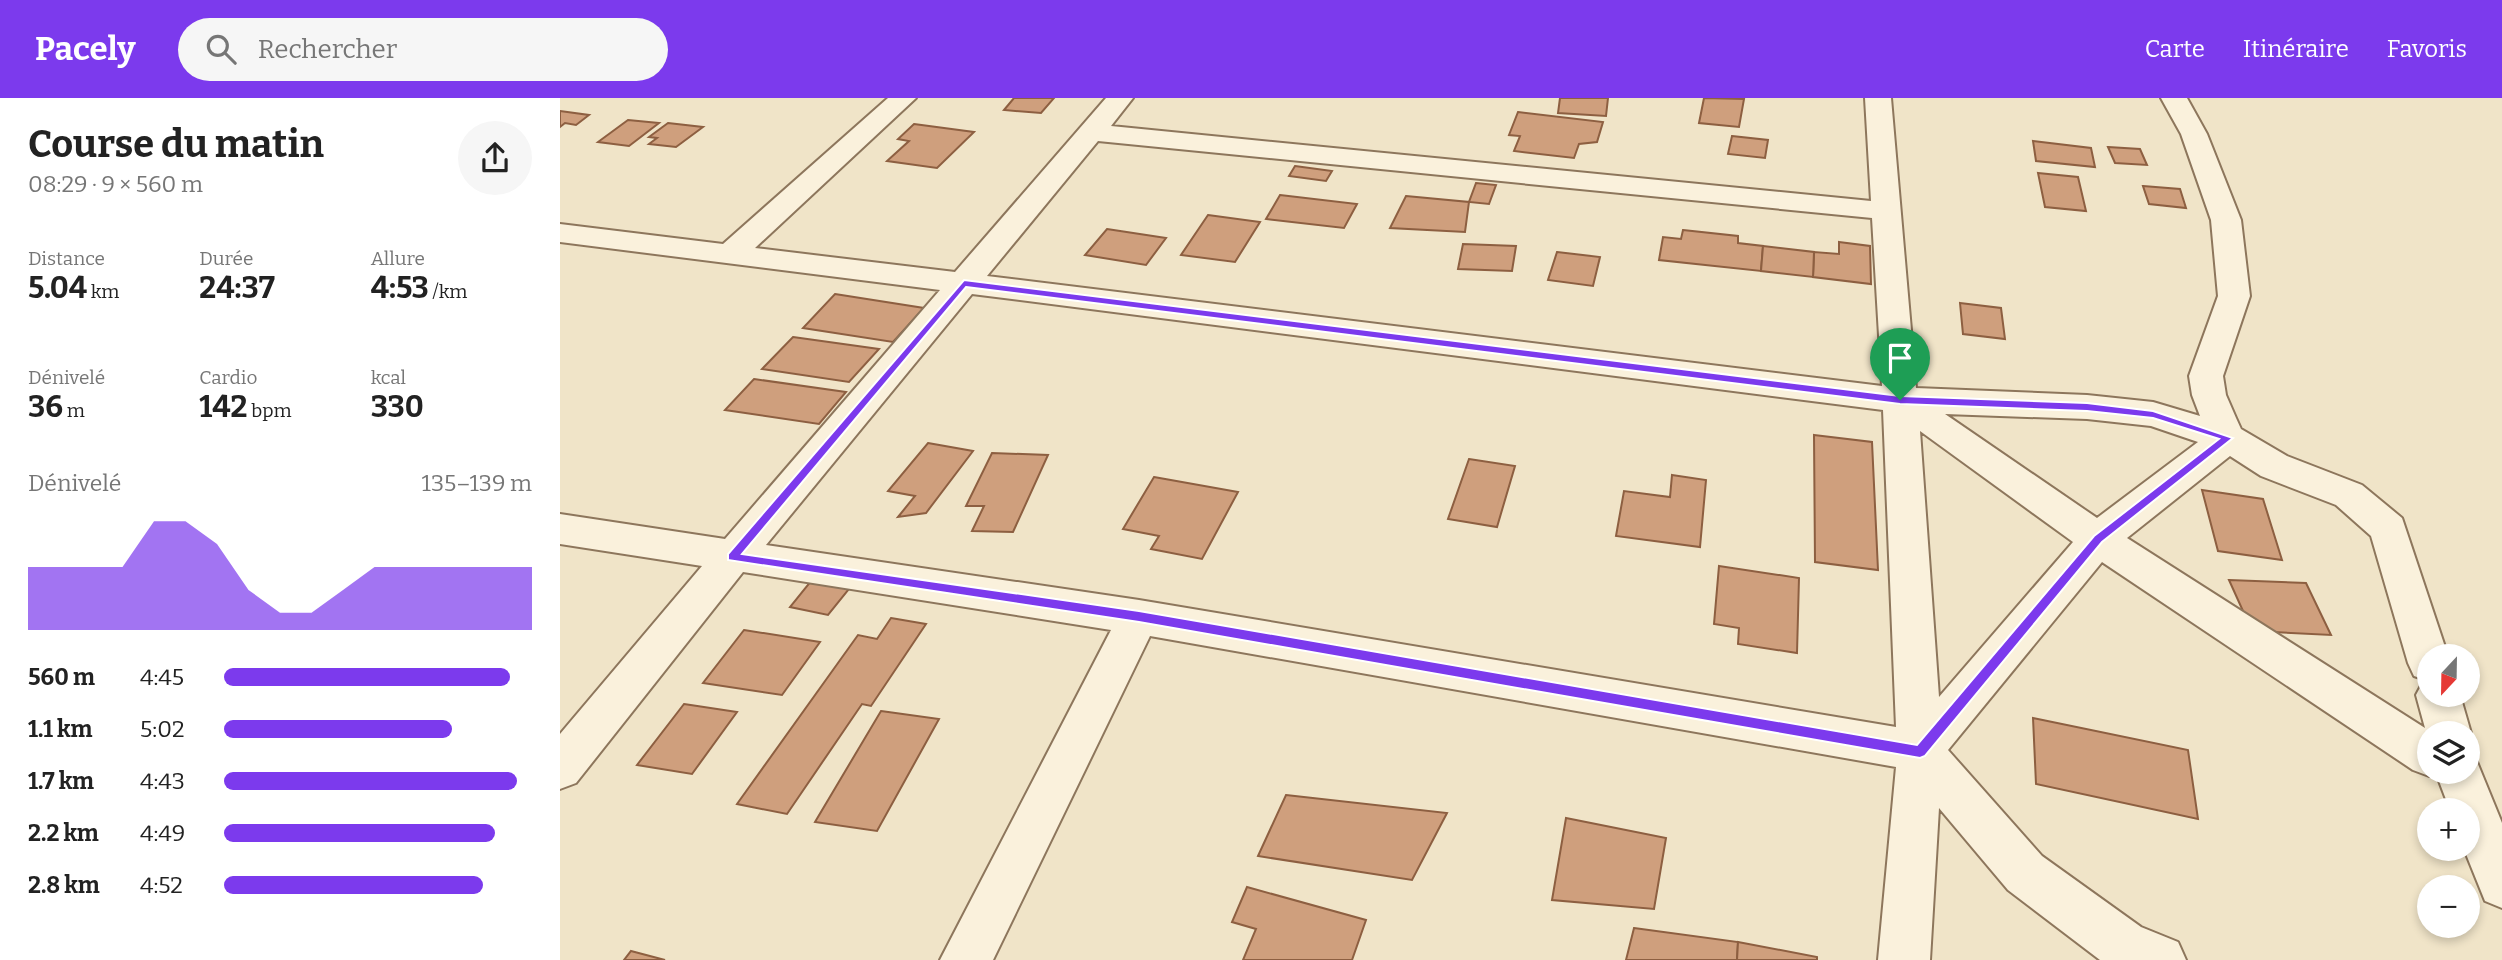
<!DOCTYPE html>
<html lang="fr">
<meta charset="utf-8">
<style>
:root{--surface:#fff;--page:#f6f6f6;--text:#222;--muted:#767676;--accent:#7c3aed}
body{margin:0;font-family:Bitter,serif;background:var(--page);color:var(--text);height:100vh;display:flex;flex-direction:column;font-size:26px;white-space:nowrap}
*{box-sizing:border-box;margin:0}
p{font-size:23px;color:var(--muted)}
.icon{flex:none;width:38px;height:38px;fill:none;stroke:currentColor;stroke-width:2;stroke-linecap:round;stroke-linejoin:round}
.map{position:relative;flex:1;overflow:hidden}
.drawer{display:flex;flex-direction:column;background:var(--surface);width:560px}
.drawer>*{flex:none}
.needle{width:46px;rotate:202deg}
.buttons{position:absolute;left:1857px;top:546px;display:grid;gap:14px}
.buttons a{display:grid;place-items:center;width:63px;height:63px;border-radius:50%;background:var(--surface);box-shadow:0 4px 10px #0003;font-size:35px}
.pin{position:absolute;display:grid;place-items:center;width:60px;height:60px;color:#fff;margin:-72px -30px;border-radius:50% 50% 50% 0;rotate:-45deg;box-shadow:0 0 7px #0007}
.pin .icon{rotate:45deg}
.round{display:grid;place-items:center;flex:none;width:74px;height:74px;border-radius:37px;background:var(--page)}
.headline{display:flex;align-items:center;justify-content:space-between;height:119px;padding:0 28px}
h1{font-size:38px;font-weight:700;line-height:52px}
.figures{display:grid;grid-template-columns:repeat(3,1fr);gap:10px;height:119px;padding:7px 28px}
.figures div{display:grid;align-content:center}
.figures b{font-size:30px;font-weight:700}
.figures small{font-size:19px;font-weight:400}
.figures p{font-size:19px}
.chart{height:196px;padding:14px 28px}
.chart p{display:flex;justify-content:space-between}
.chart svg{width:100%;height:126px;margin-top:7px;fill:var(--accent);opacity:.7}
ul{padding:0 28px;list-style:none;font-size:23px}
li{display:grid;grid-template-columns:112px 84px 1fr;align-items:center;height:52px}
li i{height:18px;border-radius:9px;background:var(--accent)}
header{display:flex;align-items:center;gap:42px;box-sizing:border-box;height:98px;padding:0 35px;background:var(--accent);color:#fff}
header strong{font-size:33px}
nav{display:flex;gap:38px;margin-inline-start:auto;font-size:24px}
.search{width:490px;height:63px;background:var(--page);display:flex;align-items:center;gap:18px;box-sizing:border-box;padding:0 24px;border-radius:38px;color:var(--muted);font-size:26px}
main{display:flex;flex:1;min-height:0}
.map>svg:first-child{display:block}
.building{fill:#cf9f7d;stroke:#8d5f41;stroke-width:2}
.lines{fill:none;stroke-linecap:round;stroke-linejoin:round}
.street-casing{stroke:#8d765c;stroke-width:4}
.street{fill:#faf1dc;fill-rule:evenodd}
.route{fill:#7c3aed;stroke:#fff;stroke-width:2;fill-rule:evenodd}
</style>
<header>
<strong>Pacely</strong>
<div class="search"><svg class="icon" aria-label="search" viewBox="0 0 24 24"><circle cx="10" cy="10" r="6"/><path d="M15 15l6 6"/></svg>Rechercher</div>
<nav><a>Carte</a><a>Itinéraire</a><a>Favoris</a></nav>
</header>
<main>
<section class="drawer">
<div class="headline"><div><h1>Course du matin</h1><p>08:29 · 9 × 560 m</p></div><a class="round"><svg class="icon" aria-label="share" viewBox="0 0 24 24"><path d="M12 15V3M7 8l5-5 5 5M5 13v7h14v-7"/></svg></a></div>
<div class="figures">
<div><p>Distance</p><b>5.04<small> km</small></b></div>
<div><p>Durée</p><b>24:37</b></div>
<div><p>Allure</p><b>4:53<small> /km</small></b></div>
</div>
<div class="figures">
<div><p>Dénivelé</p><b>36<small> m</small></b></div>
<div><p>Cardio</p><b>142<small> bpm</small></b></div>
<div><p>kcal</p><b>330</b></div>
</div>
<div class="chart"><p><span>Dénivelé</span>135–139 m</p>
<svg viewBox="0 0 160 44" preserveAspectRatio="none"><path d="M0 44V22L10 22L20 22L30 22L40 6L50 6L60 14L70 30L80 38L90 38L100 30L110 22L120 22L130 22L140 22L150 22L160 22V44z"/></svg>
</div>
<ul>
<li><b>560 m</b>4:45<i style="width:93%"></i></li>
<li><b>1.1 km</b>5:02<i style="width:74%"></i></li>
<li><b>1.7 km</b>4:43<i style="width:95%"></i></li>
<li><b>2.2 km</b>4:49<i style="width:88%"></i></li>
<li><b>2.8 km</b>4:52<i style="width:84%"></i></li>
</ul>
</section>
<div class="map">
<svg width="1942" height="862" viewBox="0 0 1942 862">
<rect width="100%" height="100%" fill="#f0e4c8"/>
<g class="building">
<polygon points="454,0 494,0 481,15 444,12"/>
<polygon points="1000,0 1048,0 1046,18 998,15"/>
<polygon points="1144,0 1184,1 1179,29 1139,25"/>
<polygon points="0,13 29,17 16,27 5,25 0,29"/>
<polygon points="958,14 1043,24 1037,44 1019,46 1014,60 954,53 960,38 949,37"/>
<polygon points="68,22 99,25 69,48 38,44"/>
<polygon points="108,25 143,29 116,49 89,46 97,40 89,39"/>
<polygon points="354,26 414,34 377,70 327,63 349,43 338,41"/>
<polygon points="1172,38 1208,42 1205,60 1168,56"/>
<polygon points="1473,43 1531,50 1535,69 1476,63"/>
<polygon points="1548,49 1580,51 1587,67 1555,65"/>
<polygon points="735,68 772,73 766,83 729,78"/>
<polygon points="1478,75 1518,79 1526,113 1485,109"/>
<polygon points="916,85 936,87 929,106 909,104"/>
<polygon points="1583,88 1620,91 1626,110 1589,106"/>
<polygon points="720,97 797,106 784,130 706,121"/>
<polygon points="846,98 909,104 905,134 830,130"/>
<polygon points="648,117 700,124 675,164 621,157"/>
<polygon points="547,131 606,140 586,167 525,157"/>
<polygon points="1123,132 1178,138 1178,145 1203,148 1201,173 1099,162 1103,139 1121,141"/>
<polygon points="1279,144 1310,148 1311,186 1253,179 1254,154 1279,156"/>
<polygon points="903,146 956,148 952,173 898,171"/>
<polygon points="1203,148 1254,154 1253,179 1201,173"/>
<polygon points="997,154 1040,159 1033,188 988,182"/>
<polygon points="275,196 364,210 333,244 243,230"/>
<polygon points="1400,205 1441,210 1445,241 1403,236"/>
<polygon points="233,239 319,251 289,284 202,271"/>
<polygon points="194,281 286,294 259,326 165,312"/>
<polygon points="1254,337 1312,344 1318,472 1255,464"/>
<polygon points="368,345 413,353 366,415 338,419 355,398 328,393"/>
<polygon points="432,355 488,357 453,434 412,433 424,408 406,408"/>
<polygon points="909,361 955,368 937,429 888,421"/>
<polygon points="1112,377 1146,382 1140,449 1056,438 1064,393 1110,399"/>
<polygon points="594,379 678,394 642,461 591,451 599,438 563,431"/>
<polygon points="1642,392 1703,401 1722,462 1658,453"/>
<polygon points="1159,468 1239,480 1237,555 1178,546 1179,530 1154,526"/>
<polygon points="1669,482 1746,485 1771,537 1692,533"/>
<polygon points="251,483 289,491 268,517 230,509"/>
<polygon points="331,520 366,526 311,608 302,606 227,716 177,706 298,537 317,541"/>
<polygon points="184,532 260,544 222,597 143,585"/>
<polygon points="124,606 177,614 132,676 77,667"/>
<polygon points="321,613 379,621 317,733 255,724"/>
<polygon points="1473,620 1628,652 1638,721 1476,686"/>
<polygon points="726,697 887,715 852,782 698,758"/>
<polygon points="1006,720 1106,740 1094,811 992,802"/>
<polygon points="687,789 806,822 792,862 683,862 696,831 672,824"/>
<polygon points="1074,830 1178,844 1177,862 1066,862"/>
<polygon points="1178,844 1257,859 1257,862 1177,862"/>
<polygon points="71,853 105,862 64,862"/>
</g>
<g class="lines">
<g class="street-casing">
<path id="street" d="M328 0H356L195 150 395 174 546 0H573L551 28 1311 103 1305 0H1331L1356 290 1527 297 1593 304 1640 318 1632 297 1629 278 1658 198 1651 122 1621 36 1601 0H1627L1647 36 1681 122 1690 198 1663 278 1666 297 1676 320 1681 331 1727 358 1802 387 1842 420 1888 558H1869V597H1900L1911 635 1908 643V635H1869V674H1908V656L1915 659 1942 725V810L1925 803 1904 751H1908V712H1890L1876 675 1869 678 1853 672 1542 464 1388 652 1482 758 1581 829 1618 844 1626 862H1540L1448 792 1379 710 1370 862H1318L1336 669 590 538 433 862H380L551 532 183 474 16 685 0 691V636L142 468 0 446V416L165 441 380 192 0 144V126L163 146ZM538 43 1312 120 1322 288 427 178ZM412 196 1323 312 1336 629 579 502 206 447ZM1385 316 1527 321 1591 328 1638 344 1537 420ZM1360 333 1513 444 1379 599ZM1670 358 1701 378 1776 407 1811 438 1848 565 1854 578 1866 582 1863 584 1856 597 1865 630 1567 440Z"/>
</g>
<use href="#street" class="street"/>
</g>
<path class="route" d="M404 182 1340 298 1527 305 1593 313 1673 340 1542 444 1365 658 1360 660 579 524 168 462V456ZM406 189 1340 306 1527 313 1593 320 1659 341 1534 438 1357 647 579 513 182 456Z"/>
</svg>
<div class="buttons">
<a><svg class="needle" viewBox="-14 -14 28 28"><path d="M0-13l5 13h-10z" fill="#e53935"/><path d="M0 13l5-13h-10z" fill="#767676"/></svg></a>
<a><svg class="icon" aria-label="layers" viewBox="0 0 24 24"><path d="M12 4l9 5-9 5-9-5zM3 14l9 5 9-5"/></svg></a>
<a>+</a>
<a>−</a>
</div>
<div class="pin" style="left:1340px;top:302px;background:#1e9e55"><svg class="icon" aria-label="arrive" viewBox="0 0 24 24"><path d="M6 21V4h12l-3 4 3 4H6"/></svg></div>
</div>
</main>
